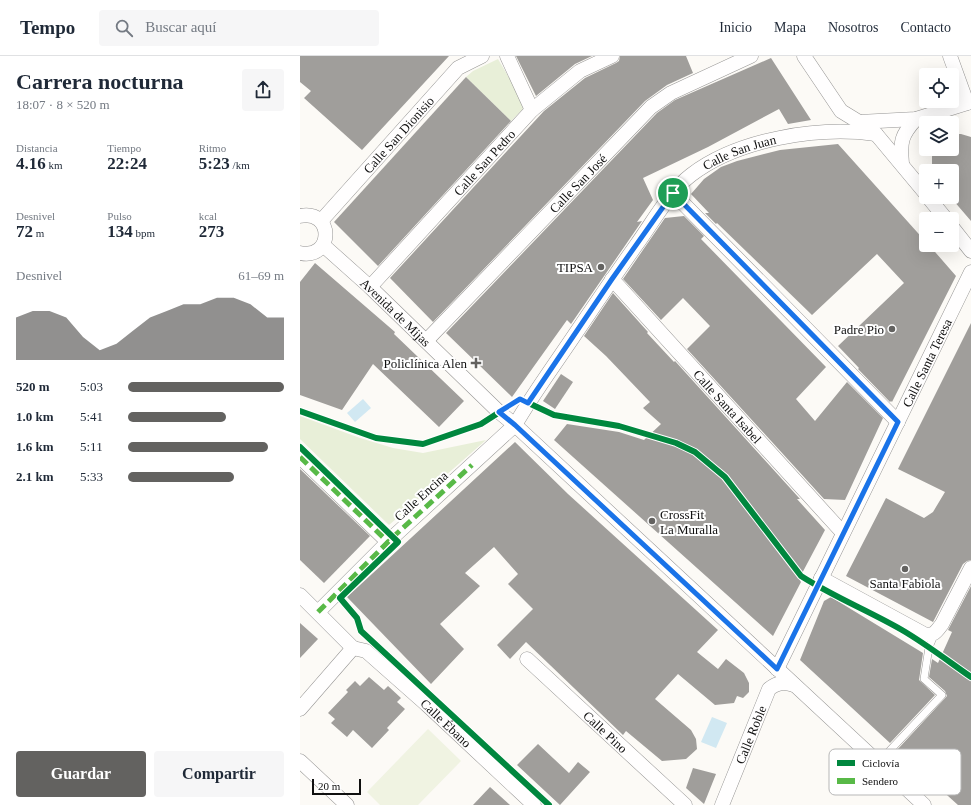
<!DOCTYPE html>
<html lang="es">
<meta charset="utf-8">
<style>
:root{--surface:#fff;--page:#f6f6f7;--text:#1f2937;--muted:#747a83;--line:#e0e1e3;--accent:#636260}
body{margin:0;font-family:"Times New Roman",serif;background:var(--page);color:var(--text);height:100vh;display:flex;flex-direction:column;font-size:15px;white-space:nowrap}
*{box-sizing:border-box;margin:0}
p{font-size:13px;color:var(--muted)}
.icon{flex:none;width:22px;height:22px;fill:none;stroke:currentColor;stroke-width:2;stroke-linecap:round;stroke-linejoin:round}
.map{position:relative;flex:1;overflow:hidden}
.side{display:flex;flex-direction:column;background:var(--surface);width:300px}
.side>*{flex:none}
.buttons{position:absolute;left:619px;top:12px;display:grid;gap:8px}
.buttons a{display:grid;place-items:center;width:40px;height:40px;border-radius:4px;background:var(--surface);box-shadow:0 4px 16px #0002;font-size:20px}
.scale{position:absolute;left:12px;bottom:10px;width:49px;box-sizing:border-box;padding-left:4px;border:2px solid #101010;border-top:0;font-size:11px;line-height:14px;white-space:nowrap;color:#101010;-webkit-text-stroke:3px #fff;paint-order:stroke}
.pin{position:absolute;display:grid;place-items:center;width:34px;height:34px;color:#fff;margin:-17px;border:2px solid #fff;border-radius:50%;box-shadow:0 1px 4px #0007}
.round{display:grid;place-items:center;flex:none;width:42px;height:42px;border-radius:4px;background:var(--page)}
.head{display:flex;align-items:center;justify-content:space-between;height:68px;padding:0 16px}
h1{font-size:22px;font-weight:700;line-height:30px}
.stats{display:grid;grid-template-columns:repeat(3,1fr);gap:6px;height:68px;padding:4px 16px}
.stats div{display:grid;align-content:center}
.stats b{font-size:17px;font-weight:700}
.stats small{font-size:11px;font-weight:400}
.stats p{font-size:11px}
.chart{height:112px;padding:8px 16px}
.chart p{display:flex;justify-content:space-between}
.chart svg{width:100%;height:72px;margin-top:4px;fill:var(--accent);opacity:.7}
.primary-button{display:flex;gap:8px;margin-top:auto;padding:8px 16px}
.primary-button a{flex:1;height:46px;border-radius:4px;background:var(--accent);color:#fff;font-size:16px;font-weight:700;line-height:46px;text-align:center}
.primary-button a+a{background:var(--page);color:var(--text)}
ul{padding:0 16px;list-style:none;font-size:13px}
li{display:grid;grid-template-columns:64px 48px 1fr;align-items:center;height:30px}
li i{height:10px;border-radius:5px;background:var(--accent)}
header{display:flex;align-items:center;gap:24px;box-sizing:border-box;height:56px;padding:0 20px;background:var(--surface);border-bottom:1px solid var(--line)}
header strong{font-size:19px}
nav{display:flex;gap:22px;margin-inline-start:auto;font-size:14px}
.search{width:280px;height:36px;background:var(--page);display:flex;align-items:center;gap:10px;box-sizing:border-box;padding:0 14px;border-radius:4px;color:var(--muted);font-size:15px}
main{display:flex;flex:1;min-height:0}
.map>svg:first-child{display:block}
.green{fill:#e8efd8}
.pitch{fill:#f0f3e2}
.water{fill:#d1e8f2}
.building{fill:#a09e9b}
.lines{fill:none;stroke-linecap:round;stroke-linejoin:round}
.lane-casing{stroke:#969594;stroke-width:8}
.street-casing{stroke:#969594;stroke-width:15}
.lane{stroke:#fffefe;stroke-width:7}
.street{stroke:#fffefe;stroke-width:14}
.quiet{stroke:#58b947;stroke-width:5;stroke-dasharray:10 5;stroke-linecap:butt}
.cycleway-casing{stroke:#fff;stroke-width:8}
.cycleway{stroke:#00873e;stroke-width:6}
.route-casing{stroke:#fff;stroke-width:8}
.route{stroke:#1a73e8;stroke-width:5}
.poi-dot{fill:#636260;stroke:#fff;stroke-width:1.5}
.labels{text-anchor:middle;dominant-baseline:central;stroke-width:4;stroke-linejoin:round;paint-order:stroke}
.street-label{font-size:13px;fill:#101010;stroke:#fff}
.poi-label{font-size:13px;fill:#101010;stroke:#fff;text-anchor:end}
.key{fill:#fff;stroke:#b7b7b7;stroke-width:1}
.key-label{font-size:11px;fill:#101010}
</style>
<header>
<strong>Tempo</strong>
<div class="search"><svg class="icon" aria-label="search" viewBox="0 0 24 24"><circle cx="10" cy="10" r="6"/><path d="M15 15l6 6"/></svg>Buscar aquí</div>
<nav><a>Inicio</a><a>Mapa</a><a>Nosotros</a><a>Contacto</a></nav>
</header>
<main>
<section class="side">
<div class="head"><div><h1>Carrera nocturna</h1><p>18:07 · 8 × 520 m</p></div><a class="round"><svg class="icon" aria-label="share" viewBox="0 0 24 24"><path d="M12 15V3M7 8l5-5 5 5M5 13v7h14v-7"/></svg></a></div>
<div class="stats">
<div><p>Distancia</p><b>4.16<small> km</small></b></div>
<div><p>Tiempo</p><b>22:24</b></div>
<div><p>Ritmo</p><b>5:23<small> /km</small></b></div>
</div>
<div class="stats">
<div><p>Desnivel</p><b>72<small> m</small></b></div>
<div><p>Pulso</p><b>134<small> bpm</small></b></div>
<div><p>kcal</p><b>273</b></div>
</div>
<div class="chart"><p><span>Desnivel</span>61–69 m</p>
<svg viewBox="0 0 160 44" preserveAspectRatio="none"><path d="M0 44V18L10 14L20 14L30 18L40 30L50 38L60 34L70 26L80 18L90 14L100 10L110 10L120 6L130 6L140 10L150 18L160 18V44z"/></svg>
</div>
<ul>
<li><b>520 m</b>5:03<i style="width:100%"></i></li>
<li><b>1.0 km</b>5:41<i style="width:63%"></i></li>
<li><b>1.6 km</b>5:11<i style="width:90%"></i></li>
<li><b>2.1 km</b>5:33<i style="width:68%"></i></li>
</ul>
<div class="primary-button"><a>Guardar</a><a>Compartir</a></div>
</section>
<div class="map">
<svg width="671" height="749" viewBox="0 0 671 749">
<rect width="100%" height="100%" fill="#fcfaf6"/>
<g class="green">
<polygon points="198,3 226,50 211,65 166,21 173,15"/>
<polygon points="0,360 60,382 93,392 123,397 186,384 89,469 0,383"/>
</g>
<polygon class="pitch" points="128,673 161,705 118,749 80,749 67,736"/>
<g class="water">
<polygon points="63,343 71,352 55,366 47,357"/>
<polygon points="412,661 427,667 416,692 401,686"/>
</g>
<g class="building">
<polygon points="0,0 149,0 62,94 4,42 11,35 0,26"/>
<polygon points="216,0 292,0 275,8 236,40"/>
<polygon points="320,0 386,0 393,17 367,29 345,45 133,266 90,222 244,55 285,22 316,7 319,5"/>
<polygon points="471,2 511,64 488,68 479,53 408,91 343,122 353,144 337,166 342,165 271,268 267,264 212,341 146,277 357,57 375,44"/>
<polygon points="166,21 211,65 78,210 34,166"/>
<polygon points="652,78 661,78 671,81 671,165 653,144 659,135 652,130 652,115 635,115 632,109 632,101 633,93 652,93"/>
<polygon points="538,88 626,186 626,189 629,189 656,220 592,346 591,345 590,346 558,313 559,312 538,290 604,227 577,198 512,259 417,167 416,168 405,157 409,157 391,138 404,123 421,111 437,105 480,94"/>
<polygon points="384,160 404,180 401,183 526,311 496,343 515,365 547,326 583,362 545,444 524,443 387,293 410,270 383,242 361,264 323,223 365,162"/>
<polygon points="15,207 95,276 94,278 164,345 139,371 73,308 42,354 0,339 0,226"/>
<polygon points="313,237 348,276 347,277 374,306 375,305 500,443 497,443 525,474 499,523 501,526 473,580 254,384 267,368 319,376 344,384 361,368 343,352 350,346 306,300 284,280"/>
<polygon points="671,267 671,504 667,505 663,508 633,566 546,520 586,442 624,462 633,456 645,436 598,413"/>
<polygon points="261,318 273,326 255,353 243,345"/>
<polygon points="215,386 268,438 418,574 397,596 418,613 426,603 444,617 449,627 449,636 443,642 437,640 434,647 415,649 378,618 355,643 391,674 396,683 397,693 386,703 362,705 326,675 323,679 226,586 210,603 197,589 233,553 208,528 218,518 194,491 165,517 180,530 140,568 164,593 131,628 47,541"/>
<polygon points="0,413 70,480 24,527 0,504"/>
<polygon points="671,530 671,749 658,749 597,694 647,640 645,635 629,621 632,603 638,607 652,576 648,574"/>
<polygon points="531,541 623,597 619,624 635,639 590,687 500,604 524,545"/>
<polygon points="0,567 18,583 0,602"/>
<polygon points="69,621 84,634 88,630 101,642 97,646 105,653 87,672 89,674 72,692 53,674 47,681 31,667 35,663 28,657 48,636 46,634 55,625 60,630"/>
<polygon points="238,688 269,717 278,706 290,716 260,749 217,709"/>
<polygon points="393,712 416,718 404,748 386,732"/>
<polygon points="190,731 210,749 173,749"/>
</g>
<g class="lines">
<g class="lane-casing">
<polyline id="lane" points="579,706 642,639 624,623 629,591 635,577"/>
</g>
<g class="street-casing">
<g id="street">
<polyline points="207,0 232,54"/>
<polyline points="504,0 541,55 559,66 576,78 626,138"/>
<polyline points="650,0 667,47"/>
<polyline points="559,66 616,63 671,46"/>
<path d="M602 108C600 86 601 79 616 63"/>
<polyline points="373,137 598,366"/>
<polyline points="628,141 646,163"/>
<path d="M0 160C34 153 34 204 0 197"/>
<path id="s1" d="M21 165 158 12 182 0"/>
<polyline points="652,171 671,195"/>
<path id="s2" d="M23 189 70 231 199 356 215 369 624 749"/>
<path id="s3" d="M312 223 543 477"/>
<path id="s4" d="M70 231 232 54 280 15 312 0"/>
<path id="s5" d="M126 285 351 51 371 37 451 0"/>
<polyline points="0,401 88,486"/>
<path d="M521 522 624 578C634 580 636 576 642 568L671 512"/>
<polyline points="0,539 53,592"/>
<path id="s6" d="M18 556 93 481 215 369C230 343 248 318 265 293 289 258 312 223 337 188 352 167 371 134 391 119 438 83 518 70 576 78"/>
<path id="s7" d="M53 592 66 595 126 648 234 749"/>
<path id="s8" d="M227 603 385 749"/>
<path id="s9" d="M477 613 671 216"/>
<polyline points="0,653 53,592"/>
<polyline points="0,705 47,749"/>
<path id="s10" d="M422 749 469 633C478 626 484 626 494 629"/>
</g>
</g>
<use href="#lane" class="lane"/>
<use href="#street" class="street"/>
<g class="quiet">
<polyline points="0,401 88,486"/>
<polyline points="18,556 93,481 172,409"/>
</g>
<g class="cycleway-casing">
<g id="cycleway">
<path d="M0 355 76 382 123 388 181 368 220 343 254 359 319 370 376 387 395 396 425 421 501 520C534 541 569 555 602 574 626 588 648 605 671 621"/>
<polyline points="0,391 98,486 40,542 57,562 61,575 249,749"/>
</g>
</g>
<use href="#cycleway" class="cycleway"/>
</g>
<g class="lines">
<g class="route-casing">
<polygon id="route" points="373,137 598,366 477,613 215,369 199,356 220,343 228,347 312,223"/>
</g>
<use href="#route" class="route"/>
</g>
<g class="poi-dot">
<circle cx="301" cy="211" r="4"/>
<circle cx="592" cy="273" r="4"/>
<path d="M174 301h4v4h4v4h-4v4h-4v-4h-4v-4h4z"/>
<circle cx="352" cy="465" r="4"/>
<circle cx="605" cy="513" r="4"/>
</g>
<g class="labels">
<g class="street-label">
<text stroke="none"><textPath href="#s1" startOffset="116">Calle San Dionisio</textPath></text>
<text stroke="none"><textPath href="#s6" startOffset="632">Calle San Juan</textPath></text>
<text stroke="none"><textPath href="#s4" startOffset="169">Calle San Pedro</textPath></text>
<text stroke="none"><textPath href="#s5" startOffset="219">Calle San José</textPath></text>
<text stroke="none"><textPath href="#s2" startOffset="99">Avenida de Mijas</textPath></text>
<text stroke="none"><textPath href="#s9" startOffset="341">Calle Santa Teresa</textPath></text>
<text stroke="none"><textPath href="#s3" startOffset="172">Calle Santa Isabel</textPath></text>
<text transform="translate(121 440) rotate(-42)">Calle Encina</text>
<text stroke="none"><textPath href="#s7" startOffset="121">Calle Ébano</textPath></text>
<text stroke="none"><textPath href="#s8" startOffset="107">Calle Pino</textPath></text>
<text stroke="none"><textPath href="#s10" startOffset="76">Calle Roble</textPath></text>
</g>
<g class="poi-label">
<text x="293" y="211">TIPSA</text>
<text x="584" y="273">Padre Pio</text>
<text x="167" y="307">Policlínica Alen</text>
<text x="360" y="458" text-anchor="start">CrossFit<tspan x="360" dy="15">La Muralla</tspan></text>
<text x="605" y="527" text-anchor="middle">Santa Fabiola</text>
</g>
</g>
<rect x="529" y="693" width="132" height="46" rx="6" class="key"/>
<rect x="537" y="704" width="18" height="6" fill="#00873e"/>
<rect x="537" y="722" width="18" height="6" fill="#58b947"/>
<g class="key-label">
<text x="562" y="711">Ciclovía</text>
<text x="562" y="729">Sendero</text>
</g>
</svg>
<div class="buttons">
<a><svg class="icon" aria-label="locate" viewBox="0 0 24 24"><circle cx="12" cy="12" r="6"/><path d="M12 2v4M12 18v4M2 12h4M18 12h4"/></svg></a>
<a><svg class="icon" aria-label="layers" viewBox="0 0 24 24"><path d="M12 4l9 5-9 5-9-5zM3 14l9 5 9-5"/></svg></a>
<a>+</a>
<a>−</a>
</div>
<div class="scale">20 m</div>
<div class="pin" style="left:373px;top:137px;background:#1e9e55"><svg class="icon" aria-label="arrive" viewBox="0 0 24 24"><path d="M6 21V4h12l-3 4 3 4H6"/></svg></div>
</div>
</main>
